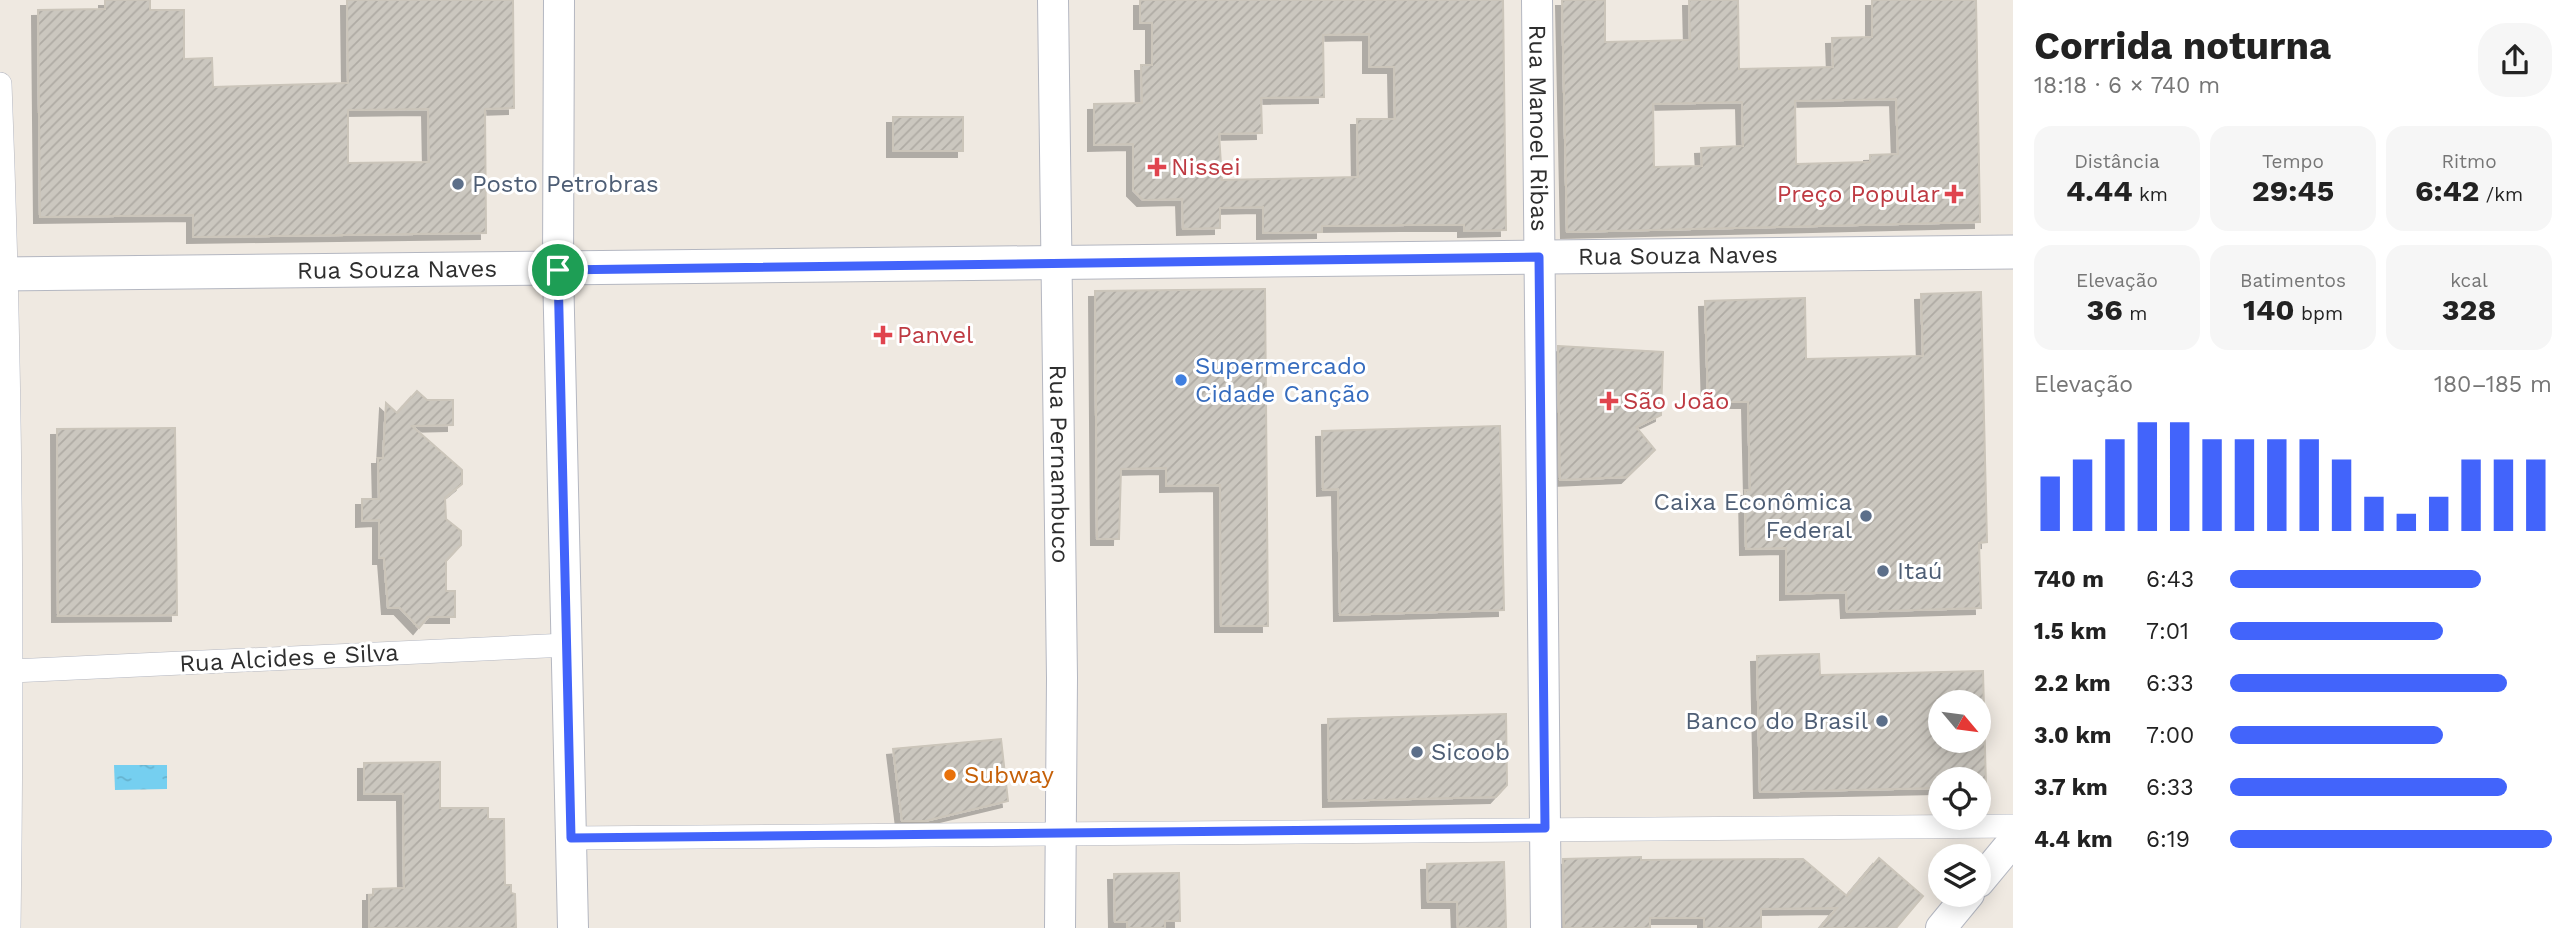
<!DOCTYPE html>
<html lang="pt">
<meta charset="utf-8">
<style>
:root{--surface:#fff;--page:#f6f6f6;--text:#222;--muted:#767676;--accent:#4264fb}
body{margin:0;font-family:"Work Sans",sans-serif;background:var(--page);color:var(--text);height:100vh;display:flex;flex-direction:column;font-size:26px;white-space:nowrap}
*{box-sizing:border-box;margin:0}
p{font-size:23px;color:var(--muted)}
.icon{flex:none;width:38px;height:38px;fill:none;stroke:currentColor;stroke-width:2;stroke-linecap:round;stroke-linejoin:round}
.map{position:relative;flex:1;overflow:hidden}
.sheet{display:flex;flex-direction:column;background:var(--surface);width:560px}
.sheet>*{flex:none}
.needle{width:46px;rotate:119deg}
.fabs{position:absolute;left:1928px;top:690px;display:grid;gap:14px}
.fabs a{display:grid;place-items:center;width:63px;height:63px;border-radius:50%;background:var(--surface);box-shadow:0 4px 18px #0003;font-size:35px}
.pin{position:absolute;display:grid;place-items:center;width:60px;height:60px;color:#fff;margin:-30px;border:4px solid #fff;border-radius:50%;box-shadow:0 2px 7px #0007}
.round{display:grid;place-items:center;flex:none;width:74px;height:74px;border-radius:28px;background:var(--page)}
.overview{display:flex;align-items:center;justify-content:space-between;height:119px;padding:0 21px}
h1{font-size:38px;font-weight:700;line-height:52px}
.metrics{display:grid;grid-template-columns:repeat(3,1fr);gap:10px;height:119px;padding:7px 21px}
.metrics div{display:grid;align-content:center;border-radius:18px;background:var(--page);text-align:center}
.metrics b{font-size:30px;font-weight:700}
.metrics small{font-size:19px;font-weight:400}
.metrics p{font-size:19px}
.chart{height:196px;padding:14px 21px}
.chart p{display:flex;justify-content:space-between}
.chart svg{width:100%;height:126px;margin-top:7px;stroke:var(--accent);stroke-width:6}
ul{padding:0 21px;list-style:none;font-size:23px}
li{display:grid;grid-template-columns:112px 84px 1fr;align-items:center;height:52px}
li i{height:18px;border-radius:9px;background:var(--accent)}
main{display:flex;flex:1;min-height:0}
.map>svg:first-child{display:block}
.water{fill:url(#water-ripples)}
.building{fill:url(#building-hatch);stroke:#cbc5ba;stroke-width:2;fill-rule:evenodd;filter:url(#shadow)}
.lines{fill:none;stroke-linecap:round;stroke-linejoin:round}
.minor-casing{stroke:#b4b7c1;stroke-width:24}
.tertiary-casing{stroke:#b4b7c1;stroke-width:32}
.secondary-casing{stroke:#b4b7c1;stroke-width:35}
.minor{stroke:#fff;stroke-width:23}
.tertiary{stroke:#fff;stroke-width:30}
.secondary{stroke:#fff;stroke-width:33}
.route-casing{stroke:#fff;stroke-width:14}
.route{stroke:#4264fb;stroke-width:9}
.health-dot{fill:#e0444e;stroke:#fff;stroke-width:2.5}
.service-dot{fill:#5c6f8a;stroke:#fff;stroke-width:2.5}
.shop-dot{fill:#3f7fe0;stroke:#fff;stroke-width:2.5}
.food-dot{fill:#e8710a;stroke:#fff;stroke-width:2.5}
.labels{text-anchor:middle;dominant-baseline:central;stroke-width:6;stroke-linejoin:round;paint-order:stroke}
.street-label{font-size:24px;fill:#2e2e2e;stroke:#fff}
.health-label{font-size:24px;fill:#be3a42;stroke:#fff;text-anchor:start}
.service-label{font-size:24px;fill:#4e5e75;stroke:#fff;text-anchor:start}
.shop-label{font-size:24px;fill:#366cbe;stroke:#fff;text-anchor:start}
.food-label{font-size:24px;fill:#c56008;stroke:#fff;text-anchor:start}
</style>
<main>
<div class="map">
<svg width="2013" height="928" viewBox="0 0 2013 928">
<defs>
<pattern id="water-ripples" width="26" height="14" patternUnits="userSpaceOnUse" patternTransform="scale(1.75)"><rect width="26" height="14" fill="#75cff0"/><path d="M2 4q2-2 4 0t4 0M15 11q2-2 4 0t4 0" fill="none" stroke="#66b2ce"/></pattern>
<pattern id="building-hatch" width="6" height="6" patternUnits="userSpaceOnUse" patternTransform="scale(1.75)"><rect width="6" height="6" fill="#cbc7bf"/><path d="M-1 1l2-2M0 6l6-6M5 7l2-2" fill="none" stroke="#afaba4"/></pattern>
<filter id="shadow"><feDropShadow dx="-6" dy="6" stdDeviation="0" flood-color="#0004"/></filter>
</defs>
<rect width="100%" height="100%" fill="#efe9e1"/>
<polygon class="water" points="114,765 167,765 167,789 115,790"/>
<g class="building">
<path d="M105 0H150V10H184V59L212 58 213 87 348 83 347 0H513L514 108 485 109 486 233 193 237V215L40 217 38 10 105 9ZM428 109 429 162 348 163V110Z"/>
<path d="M1140 0H1503L1506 230 1464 231V225H1406L1322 226V232L1263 233V207L1220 208V228L1183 229 1182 199 1143 200 1133 190V144L1094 145V104L1142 103 1141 65H1152V23H1140ZM1369 34V67H1394L1395 119H1357L1358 177 1222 180 1219 134 1262 133 1261 98 1324 97 1323 35Z"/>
<path d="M1562 0H1605V42L1690 40 1689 0H1738L1739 69 1833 67 1832 38 1872 37V0H1976L1980 222 1567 232ZM1896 99 1898 154 1870 155V162L1796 164 1795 101ZM1742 102 1743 146 1701 148 1702 166 1654 167 1653 104Z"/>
<rect x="893" y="117" width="70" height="34"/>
<polygon points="1265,289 1268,626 1221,626 1220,485 1166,486 1166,468 1121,469 1119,539 1097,539 1095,291"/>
<polygon points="1981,292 1987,542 1979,543 1981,608 1847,612 1846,592 1786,594 1786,548 1746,549 1745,490 1750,490 1748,402 1708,402 1705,301 1805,298 1806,359 1923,356 1921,294"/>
<polygon points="1558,346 1663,352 1661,415 1636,427 1655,450 1627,477 1560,480"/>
<polygon points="417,391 427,400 453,400 453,425 412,426 462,470 462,484 445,498 446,519 461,531 461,545 446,561 446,591 455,591 455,617 428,617 419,628 400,608 388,608 384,558 379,558 379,520 362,521 362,499 379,499 378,458 383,458 386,403 397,413"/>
<polygon points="1500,426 1504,610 1340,615 1338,489 1323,490 1322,431"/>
<polygon points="175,428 177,615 58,616 57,429"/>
<path d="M1819 654 1820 675 1983 671 1986 787H1979V779H1941V788L1760 792 1757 656ZM1941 702H1979V740H1941Z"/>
<polygon points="1506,714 1507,785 1496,797 1329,801 1328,719"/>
<polygon points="1001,739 1008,801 925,821 902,821 893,749"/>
<polygon points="440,762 440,808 488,808 488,819 504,819 505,885 511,885 511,893 515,894 516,928 369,928 369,895 373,895 373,889 404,888 403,794 364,794 364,763"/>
<polygon points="1641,857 1641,860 1803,859 1847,896 1879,858 1923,896 1896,928 1820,928 1837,908 1761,909 1761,928 1704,928 1704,918 1650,918 1650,928 1564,928 1563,859"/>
<polygon points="1504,862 1506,928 1458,928 1457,902 1428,902 1427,864"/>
<polygon points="1179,873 1180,921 1165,921 1165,928 1127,928 1127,922 1115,922 1114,874"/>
</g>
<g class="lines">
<g class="minor-casing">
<g id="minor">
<path d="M0 84C11 365 13 647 9 928"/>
<polyline points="12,671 567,645"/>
<polyline points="571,838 2013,826"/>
</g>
</g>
<g class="tertiary-casing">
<g id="tertiary">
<polyline points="559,0 558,269 573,928"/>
<path id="s1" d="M1053 0 1062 678 1060 928"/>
<path id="s2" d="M1537 0 1546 928"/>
<polyline points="1979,882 2013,841"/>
<polyline points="1941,928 1969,894"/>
</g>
</g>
<g class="secondary-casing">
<g id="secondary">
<path id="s3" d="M0 274 2013 252"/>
</g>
</g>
<use href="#minor" class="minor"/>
<use href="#tertiary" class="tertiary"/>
<use href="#secondary" class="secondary"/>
</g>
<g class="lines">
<g class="route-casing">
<polygon id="route" points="1539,257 1545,828 571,838 558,270"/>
</g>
<use href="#route" class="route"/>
</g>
<g class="health-dot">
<path d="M1153.5 156.5h7v7h7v7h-7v7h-7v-7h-7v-7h7z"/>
<path d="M1950.5 183.5h7v7h7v7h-7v7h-7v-7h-7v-7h7z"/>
<path d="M879.5 324.5h7v7h7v7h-7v7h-7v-7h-7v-7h7z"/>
<path d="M1605.5 390.5h7v7h7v7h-7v7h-7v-7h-7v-7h7z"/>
</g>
<g class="service-dot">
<circle cx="458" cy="184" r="7"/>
<circle cx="1866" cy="516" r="7"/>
<circle cx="1883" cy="571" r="7"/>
<circle cx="1882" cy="721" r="7"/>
<circle cx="1417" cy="752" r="7"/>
</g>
<circle class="shop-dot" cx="1181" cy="380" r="7"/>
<circle class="food-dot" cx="950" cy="775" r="7"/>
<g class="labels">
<g class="street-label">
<text stroke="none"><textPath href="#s2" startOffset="128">Rua Manoel Ribas</textPath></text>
<text stroke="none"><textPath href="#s3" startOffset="1678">Rua Souza Naves</textPath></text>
<text stroke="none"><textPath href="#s3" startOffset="397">Rua Souza Naves</textPath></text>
<text stroke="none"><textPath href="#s1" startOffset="464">Rua Pernambuco</textPath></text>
<text transform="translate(289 658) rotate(-3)">Rua Alcides e Silva</text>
</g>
<g class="health-label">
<text x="1171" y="167">Nissei</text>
<text x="1940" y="194" text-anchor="end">Preço Popular</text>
<text x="897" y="335">Panvel</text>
<text x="1623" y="401">São João</text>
</g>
<g class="service-label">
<text x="472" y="184">Posto Petrobras</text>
<text x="1852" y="502" text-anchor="end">Caixa Econômica<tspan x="1852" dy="28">Federal</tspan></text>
<text x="1897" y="571">Itaú</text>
<text x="1868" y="721" text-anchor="end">Banco do Brasil</text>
<text x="1431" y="752">Sicoob</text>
</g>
<g class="shop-label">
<text x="1195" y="366">Supermercado<tspan x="1195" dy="28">Cidade Canção</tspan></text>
</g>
<g class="food-label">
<text x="964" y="775">Subway</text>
</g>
</g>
</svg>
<div class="fabs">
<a><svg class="needle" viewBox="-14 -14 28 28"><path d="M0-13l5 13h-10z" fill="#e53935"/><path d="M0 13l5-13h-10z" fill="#767676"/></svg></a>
<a><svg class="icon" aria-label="locate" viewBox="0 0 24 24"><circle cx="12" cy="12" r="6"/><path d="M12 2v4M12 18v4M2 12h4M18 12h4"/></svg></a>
<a><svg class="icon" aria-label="layers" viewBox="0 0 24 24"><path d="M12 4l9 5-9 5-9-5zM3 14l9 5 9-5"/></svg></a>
</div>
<div class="pin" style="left:558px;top:270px;background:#1e9e55"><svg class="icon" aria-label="arrive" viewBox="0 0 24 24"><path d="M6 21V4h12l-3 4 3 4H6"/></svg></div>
</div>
<section class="sheet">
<div class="overview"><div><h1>Corrida noturna</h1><p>18:18 · 6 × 740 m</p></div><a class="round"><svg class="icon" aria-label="share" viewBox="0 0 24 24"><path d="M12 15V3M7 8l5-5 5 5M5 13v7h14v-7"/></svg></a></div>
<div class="metrics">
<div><p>Distância</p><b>4.44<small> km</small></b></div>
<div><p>Tempo</p><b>29:45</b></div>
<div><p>Ritmo</p><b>6:42<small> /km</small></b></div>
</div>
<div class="metrics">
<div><p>Elevação</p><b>36<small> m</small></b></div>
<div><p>Batimentos</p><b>140<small> bpm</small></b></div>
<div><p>kcal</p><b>328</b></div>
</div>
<div class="chart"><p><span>Elevação</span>180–185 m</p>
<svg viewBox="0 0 160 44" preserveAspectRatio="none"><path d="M5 44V25M15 44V19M25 44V12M35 44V6M45 44V6M55 44V12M65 44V12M75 44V12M85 44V12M95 44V19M105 44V32M115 44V38M125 44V32M135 44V19M145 44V19M155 44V19"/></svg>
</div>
<ul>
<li><b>740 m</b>6:43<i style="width:78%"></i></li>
<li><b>1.5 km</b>7:01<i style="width:66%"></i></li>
<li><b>2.2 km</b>6:33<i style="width:86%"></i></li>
<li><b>3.0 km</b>7:00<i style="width:66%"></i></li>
<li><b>3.7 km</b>6:33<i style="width:86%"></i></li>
<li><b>4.4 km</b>6:19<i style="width:100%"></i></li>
</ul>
</section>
</main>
